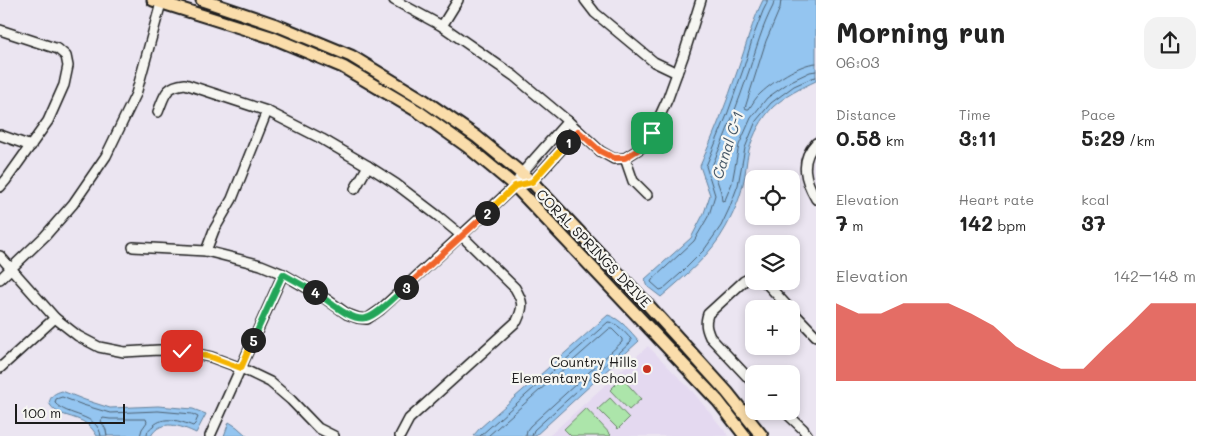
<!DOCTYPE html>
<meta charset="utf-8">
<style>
:root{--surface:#fff;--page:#f2f2f2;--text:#222;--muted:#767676;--accent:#d93025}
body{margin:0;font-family:Mali,sans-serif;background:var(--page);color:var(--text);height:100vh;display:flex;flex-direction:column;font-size:19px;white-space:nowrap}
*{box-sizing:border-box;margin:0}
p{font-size:16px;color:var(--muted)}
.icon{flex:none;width:28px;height:28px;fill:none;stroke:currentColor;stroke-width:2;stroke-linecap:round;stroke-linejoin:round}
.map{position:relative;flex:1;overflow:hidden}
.sheet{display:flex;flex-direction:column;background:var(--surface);width:400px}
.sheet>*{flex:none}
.fabs{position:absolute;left:745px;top:170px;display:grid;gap:10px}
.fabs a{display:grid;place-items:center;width:55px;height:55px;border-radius:10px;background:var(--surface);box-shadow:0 2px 8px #0003;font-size:25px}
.scale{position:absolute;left:15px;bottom:12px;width:110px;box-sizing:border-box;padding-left:5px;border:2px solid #1c1c1c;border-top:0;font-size:14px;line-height:18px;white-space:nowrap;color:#1c1c1c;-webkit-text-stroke:4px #f6f6f2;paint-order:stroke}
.pin{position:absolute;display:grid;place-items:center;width:42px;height:42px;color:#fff;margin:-21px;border-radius:10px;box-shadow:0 2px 8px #0006}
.km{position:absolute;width:25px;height:25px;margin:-12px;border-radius:50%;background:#222;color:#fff;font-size:14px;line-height:25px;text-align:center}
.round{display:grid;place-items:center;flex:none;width:52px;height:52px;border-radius:15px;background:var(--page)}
.overview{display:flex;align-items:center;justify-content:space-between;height:85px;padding:0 20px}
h1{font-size:28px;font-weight:700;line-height:38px}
.metrics{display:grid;grid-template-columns:repeat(3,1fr);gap:8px;height:85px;padding:5px 20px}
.metrics div{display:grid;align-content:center}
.metrics b{font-size:21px;font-weight:700}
.metrics small{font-size:14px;font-weight:400}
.metrics p{font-size:14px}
.chart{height:140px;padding:10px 20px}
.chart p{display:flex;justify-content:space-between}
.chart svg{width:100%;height:90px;margin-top:5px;fill:var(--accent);opacity:.7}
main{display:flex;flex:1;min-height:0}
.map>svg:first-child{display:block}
.built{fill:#e4d9f0}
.green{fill:#ace5aa;stroke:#648063}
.water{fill:#94c5f0;stroke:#64819b}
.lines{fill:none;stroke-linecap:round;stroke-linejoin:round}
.shore{stroke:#4c6071;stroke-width:1}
.minor-casing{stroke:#1c1c1c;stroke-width:12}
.major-casing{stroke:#1c1c1c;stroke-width:15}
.minor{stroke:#f6f6f2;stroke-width:9}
.major{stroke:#faddab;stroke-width:11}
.split-1-casing{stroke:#fff;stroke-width:10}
.split-2-casing{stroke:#fff;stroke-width:10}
.split-3-casing{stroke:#fff;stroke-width:10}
.split-4-casing{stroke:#fff;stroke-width:10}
.split-5-casing{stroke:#fff;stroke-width:10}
.split-6-casing{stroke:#fff;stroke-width:10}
.split-1{stroke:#f0652b;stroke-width:6}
.split-2{stroke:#f5b400;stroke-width:6}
.split-3{stroke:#f0652b;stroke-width:6}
.split-4{stroke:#22a559;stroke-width:6}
.split-5{stroke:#22a559;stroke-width:6}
.split-6{stroke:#f5b400;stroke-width:6}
.poi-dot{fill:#c8321e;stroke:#f6f6f2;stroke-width:2}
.labels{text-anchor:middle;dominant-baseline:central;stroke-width:4.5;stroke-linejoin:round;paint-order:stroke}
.street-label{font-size:14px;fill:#1c1c1c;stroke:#f6f6f2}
.poi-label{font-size:14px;fill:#1c1c1c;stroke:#f6f6f2;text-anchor:end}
.water-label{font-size:15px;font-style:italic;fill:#465766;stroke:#f6f6f2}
</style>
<main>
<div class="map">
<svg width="816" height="436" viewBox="0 0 816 436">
<rect width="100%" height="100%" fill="#ebe5f1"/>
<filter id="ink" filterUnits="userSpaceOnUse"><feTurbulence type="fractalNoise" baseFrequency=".02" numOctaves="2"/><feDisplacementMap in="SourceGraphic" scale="10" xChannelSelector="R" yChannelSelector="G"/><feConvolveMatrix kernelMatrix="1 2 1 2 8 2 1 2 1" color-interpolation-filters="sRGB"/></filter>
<g filter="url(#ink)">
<polygon class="built" points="648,346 693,392 729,436 549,436"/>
<g class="green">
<polygon points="622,378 641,399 629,410 610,390"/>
<polygon points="610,398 629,418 618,429 598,409"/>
<polygon points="586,408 611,435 610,436 571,436 564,429"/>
</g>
<g class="water">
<path d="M763 0H816V81C801 88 785 96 773 107 762 118 753 135 749 150 746 161 746 173 743 184 740 199 733 214 726 227 711 255 685 276 661 297L648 287 645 279 691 238 704 213 710 195 700 166C714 134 727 102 738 69 746 46 752 22 763 0Z"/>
<path d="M608 315C621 319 630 331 639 341L535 436H473L480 428Z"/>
<path d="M62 391 85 400 110 408 158 406 193 409 206 414 196 433C181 426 161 418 151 436H97C94 431 91 427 87 424 75 415 56 417 49 403 51 395 55 393 62 391Z"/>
<polygon points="229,422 237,427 247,436 224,436"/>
</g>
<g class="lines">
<g class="shore">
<polyline points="767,0 767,3 763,11 753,37 743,70 727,115 706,166 715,195 709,215 694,241 652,280 651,282 660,290 663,289 680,274 704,250 721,226 729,209 738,185 745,148 756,121 771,103 794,86 812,78 816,77"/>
<path d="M774 0 773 6C762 27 756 49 749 71 738 103 726 135 712 166L721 192 722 201 725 200 732 183 739 145 751 118 767 98 791 81 810 72 816 71"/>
<path d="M781 0 780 8 766 41 745 108 747 109H749C753 103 756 97 761 93 773 82 799 64 816 63"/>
<path d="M101 436C98 413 67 417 55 403L56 399 62 397 83 405 110 413 158 411 192 414 198 417 195 424 193 426C180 421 164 415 153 426 149 429 147 431 147 436"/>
<polyline points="107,436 106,430 101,421 103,418 110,419 146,419 147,422 142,429 140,436"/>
<path d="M480 436 608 322C617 322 625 333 631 339V342L534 430 532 436"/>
<polyline points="488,436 609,329 612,329 622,339 622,342 530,426 527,430 526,436"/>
</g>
<g class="minor-casing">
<g id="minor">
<polyline points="394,0 442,26 514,76 569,122 600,151 614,159 625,158 644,146 652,133 668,98 684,54 701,0"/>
<polyline points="585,0 595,13 654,62 677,73"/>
<polyline points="442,26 458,0"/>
<polyline points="0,30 58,49 66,56 68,66 64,85 48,121 6,180 0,187"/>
<path d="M158 112C165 95 165 86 185 84L267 111 322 139 368 166 355 189"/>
<polyline points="0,135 31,146"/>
<path d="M816 143C799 161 805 180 816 199"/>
<polyline points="625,158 633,181 647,195"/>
<path d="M368 166 396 184 438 216 462 236 515 288C523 302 524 306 517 321L409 419 400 436"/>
<polyline points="515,186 532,182 578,131"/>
<polyline points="133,247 206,251 261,265 283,274 326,299 347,314 358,318 367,319 380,310 515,186 522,173 568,121"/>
<polyline points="206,251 214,230 232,199 267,111"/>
<polyline points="0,256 55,318 78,336 99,347 124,352 159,350 182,351 211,357 241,368 270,382 291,400 318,428 334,436"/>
<path d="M754 278 752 277 744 281 708 314C705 323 706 328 710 337L754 384"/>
<polyline points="0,279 45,236 73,204 106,156 136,94 161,3 163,0"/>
<polyline points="763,281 767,284 790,309"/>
<polyline points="791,310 816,336"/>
<polyline points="0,368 55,318"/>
<polyline points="784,411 803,429 808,436"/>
<polyline points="210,436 283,274"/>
</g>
</g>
<g class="major-casing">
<g id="major">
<polyline points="153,0 271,37 343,67 419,112 468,147 515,186 718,401 745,436"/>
<polyline points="202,0 276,25 351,56 425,101 477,137 532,182 648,305 727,392 762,436"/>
</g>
</g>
<use href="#minor" class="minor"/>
<use href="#major" class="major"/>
</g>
</g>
<g class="lines" filter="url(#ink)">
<g class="split-1-casing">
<polyline id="split-1" points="568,142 578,131 600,151 614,158 625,158 644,146 652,133"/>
</g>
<g class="split-2-casing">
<polyline id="split-2" points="487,213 515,186 532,182 568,142"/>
</g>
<g class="split-3-casing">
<polyline id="split-3" points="406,287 487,213"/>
</g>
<g class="split-4-casing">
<path id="split-4" d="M315 292C326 299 336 308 347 314 353 317 360 320 366 318 377 316 397 295 406 287"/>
</g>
<g class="split-5-casing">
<polyline id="split-5" points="253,340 283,274 315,292"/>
</g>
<g class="split-6-casing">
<polyline id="split-6" points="182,351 211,357 241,368 253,340"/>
</g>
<use href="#split-1" class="split-1"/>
<use href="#split-2" class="split-2"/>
<use href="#split-3" class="split-3"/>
<use href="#split-4" class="split-4"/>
<use href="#split-5" class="split-5"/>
<use href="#split-6" class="split-6"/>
</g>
<circle class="poi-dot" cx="647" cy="369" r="5"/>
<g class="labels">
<g class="street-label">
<text transform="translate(594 248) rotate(46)">CORAL SPRINGS DRIVE</text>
</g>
<g class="poi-label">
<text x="637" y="361">Country Hills<tspan x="637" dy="16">Elementary School</tspan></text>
</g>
<g class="water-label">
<text transform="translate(727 145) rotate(-72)">Canal C-1</text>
</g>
</g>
</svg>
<div class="fabs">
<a><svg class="icon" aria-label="locate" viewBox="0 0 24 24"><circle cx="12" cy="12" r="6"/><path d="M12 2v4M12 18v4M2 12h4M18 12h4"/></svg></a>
<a><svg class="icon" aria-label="layers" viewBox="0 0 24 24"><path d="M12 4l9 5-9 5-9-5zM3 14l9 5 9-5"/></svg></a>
<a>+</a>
<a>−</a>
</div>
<div class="scale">100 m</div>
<div class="pin" style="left:652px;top:133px;background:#1e9e55"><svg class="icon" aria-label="arrive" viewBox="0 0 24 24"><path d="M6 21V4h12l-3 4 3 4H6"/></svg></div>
<div class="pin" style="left:182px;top:351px;background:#d93025"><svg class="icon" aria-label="check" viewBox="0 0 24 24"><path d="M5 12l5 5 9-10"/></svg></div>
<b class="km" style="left:568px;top:142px">1</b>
<b class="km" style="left:487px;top:213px">2</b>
<b class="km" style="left:406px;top:287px">3</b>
<b class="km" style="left:315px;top:292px">4</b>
<b class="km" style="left:253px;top:340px">5</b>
</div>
<section class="sheet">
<div class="overview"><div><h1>Morning run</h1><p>06:03</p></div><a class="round"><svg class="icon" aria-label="share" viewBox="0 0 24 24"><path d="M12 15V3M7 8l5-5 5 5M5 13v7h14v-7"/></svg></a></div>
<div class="metrics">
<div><p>Distance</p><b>0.58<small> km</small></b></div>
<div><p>Time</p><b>3:11</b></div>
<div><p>Pace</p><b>5:29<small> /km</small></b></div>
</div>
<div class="metrics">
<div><p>Elevation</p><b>7<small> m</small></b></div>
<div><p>Heart rate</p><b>142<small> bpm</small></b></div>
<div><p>kcal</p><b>37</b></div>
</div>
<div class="chart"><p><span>Elevation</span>142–148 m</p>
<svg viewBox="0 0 160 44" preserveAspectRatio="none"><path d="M0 44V6L10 11L20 11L30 6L40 6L50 6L60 11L70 17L80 27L90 33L100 38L110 38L120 27L130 17L140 6L150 6L160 6V44z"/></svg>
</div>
</section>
</main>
